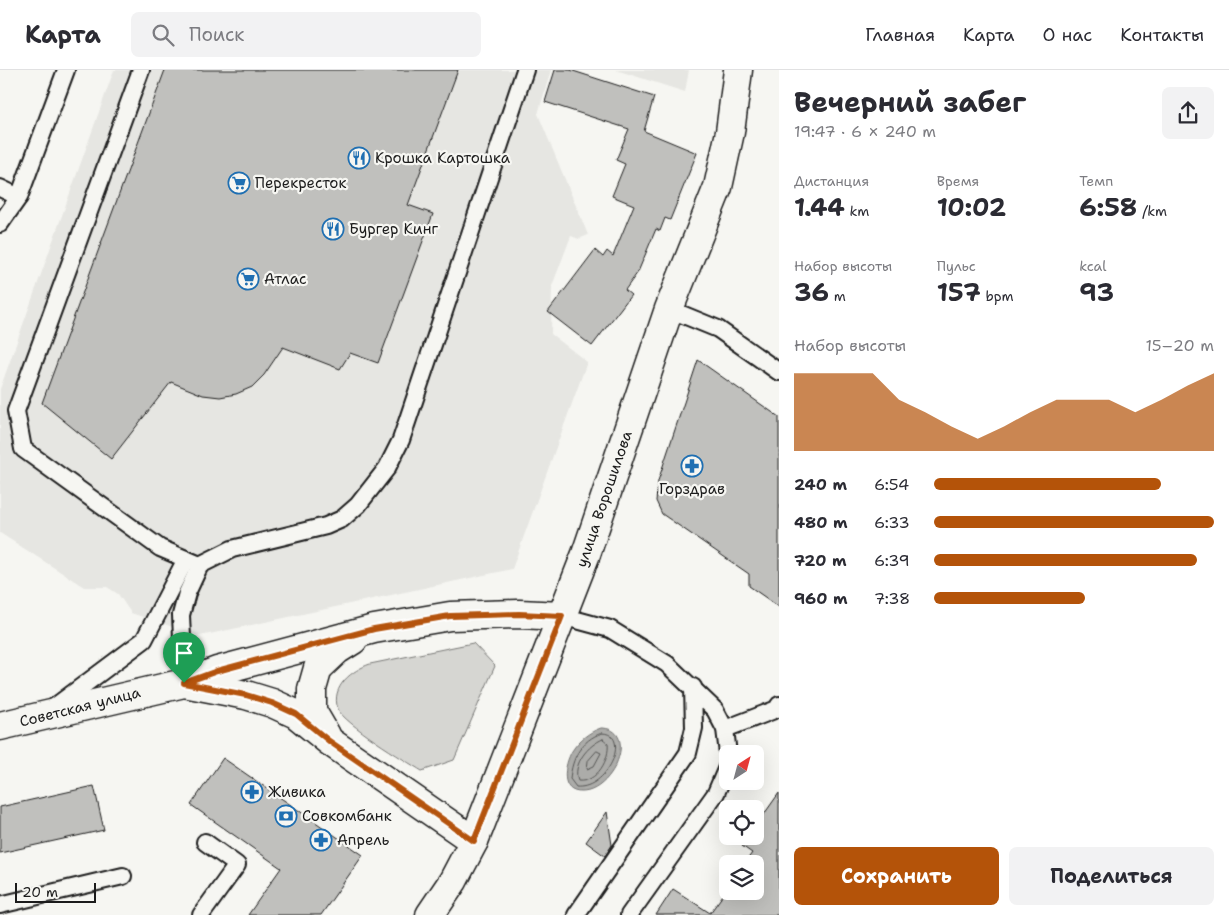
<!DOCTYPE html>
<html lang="ru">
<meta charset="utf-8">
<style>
:root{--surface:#fff;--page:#f2f2f3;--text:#2b2b33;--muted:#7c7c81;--line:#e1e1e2;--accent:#b45309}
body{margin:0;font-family:"Shantell Sans",sans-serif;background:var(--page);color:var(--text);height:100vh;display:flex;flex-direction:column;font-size:19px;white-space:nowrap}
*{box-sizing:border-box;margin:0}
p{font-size:16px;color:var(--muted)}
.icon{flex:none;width:28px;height:28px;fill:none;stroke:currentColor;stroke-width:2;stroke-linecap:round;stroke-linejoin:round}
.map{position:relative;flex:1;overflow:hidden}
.drawer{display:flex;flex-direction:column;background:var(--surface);width:450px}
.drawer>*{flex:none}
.needle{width:32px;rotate:36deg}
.tools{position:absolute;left:719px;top:675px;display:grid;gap:10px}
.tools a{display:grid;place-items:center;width:45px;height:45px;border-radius:8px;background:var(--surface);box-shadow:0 5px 20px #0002;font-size:25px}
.scale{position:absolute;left:15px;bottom:12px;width:81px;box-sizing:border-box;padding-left:5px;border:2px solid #1c1c1c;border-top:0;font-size:14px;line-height:18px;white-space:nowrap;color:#1c1c1c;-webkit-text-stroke:4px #f6f6f2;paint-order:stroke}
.pin{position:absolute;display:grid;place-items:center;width:42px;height:42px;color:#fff;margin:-51px -21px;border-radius:50% 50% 50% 0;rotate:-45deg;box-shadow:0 0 5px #0007}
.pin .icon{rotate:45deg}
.round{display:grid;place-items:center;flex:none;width:52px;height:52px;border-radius:8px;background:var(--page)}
.overview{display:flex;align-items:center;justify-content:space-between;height:85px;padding:0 15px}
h1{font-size:28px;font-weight:700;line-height:38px}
.figures{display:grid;grid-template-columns:repeat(3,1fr);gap:8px;height:85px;padding:5px 15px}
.figures div{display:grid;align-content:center}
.figures b{font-size:25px;font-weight:700}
.figures small{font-size:14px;font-weight:400}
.figures p{font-size:14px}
.chart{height:140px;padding:10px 15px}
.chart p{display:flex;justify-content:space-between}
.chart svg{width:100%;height:90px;margin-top:5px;fill:var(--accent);opacity:.7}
.button{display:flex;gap:10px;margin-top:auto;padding:10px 15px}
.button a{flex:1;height:58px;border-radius:8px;background:var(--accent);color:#fff;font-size:20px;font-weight:700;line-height:58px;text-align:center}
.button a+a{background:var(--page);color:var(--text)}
ul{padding:0 15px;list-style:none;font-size:16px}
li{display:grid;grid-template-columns:80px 60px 1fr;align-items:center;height:38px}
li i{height:12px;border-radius:6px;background:var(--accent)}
header{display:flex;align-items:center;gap:30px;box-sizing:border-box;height:70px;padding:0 25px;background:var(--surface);border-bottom:1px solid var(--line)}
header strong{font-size:24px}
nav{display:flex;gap:28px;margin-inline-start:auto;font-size:18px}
.search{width:350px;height:45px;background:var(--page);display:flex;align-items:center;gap:12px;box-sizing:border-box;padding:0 18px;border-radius:8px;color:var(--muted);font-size:19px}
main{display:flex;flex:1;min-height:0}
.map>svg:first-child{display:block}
.built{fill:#e6e6e2}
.green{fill:#d6d6d2;stroke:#797977}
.water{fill:#acaca9;stroke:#727271}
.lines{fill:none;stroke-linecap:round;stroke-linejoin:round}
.shore{stroke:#565654;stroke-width:1}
.building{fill:#c0c0bd;stroke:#1c1c1c}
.lane-casing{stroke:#1c1c1c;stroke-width:20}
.secondary-casing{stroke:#1c1c1c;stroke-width:31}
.lane{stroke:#f6f6f2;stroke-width:16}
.secondary{stroke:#f6f6f2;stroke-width:28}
.route-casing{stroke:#fff;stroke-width:10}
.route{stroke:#b45309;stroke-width:6}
.labels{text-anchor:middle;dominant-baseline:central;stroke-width:4.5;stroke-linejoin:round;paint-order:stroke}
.poi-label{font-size:15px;fill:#1c1c1c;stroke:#f6f6f2;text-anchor:start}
.street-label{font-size:15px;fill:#1c1c1c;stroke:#f6f6f2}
</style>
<header>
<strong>Карта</strong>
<div class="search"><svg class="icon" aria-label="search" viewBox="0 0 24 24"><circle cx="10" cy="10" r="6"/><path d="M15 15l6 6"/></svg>Поиск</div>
<nav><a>Главная</a><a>Карта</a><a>О нас</a><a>Контакты</a></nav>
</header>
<main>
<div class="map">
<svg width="779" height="845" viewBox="0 0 779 845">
<rect width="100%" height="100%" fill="#f6f6f2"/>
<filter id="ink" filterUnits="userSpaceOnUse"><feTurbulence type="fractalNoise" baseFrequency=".02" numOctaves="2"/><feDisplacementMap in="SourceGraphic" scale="10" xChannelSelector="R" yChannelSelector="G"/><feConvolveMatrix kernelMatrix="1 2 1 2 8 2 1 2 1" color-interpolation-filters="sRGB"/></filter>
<g filter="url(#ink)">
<g class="built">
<polygon points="114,0 551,0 538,44 588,165 579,169 571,166 552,216 551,264 587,292 512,499 200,566 131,543 118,524 107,517 84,517 0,463 0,319"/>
<polygon points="616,0 689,0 685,22"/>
</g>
<path class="green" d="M473 573 495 596 454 690 422 701C406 691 343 653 338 639 330 616 353 600 370 594Z"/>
<path class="water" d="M601 658C640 658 613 722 582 722 559 723 564 695 572 681 579 670 589 662 601 658Z"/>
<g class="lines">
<g class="shore">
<path d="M602 663C632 663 608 720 576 717L570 709C572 688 581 670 602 663Z"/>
<path d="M603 669 608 673C610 689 597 713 578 711 572 694 588 675 603 669Z"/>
<polygon points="597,681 601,683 594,696 587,699 588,691"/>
</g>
</g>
<g class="building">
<polygon points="165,0 458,0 408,135 433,144 378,293 350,283 340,299 283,277 264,305 252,317 236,324 220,327 203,325 171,312 111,389 42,333"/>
<polygon points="555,0 570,0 654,27 644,61 697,83 670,150 665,148 660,161 656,159 638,202 625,220 631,225 592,276 548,242 595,180 603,187 607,181 613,186 634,135 612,126 625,94 616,90 629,59 545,32"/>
<polygon points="698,290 779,347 779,537 749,516 749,504 662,444 656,431 658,411"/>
<polygon points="223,688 363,785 321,845 248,845 281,798 191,735"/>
<polygon points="94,716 104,760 0,783 0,737"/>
<polygon points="779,723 779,845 656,845 673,819 710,843 728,818 728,821 755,821 755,794 744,794 752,783 742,776 749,766 755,766 755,757"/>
<polygon points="607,742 612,775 605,786 586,772"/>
</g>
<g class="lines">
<g class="lane-casing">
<g id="lane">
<polyline points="141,0 16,341 23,379 160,478 200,495"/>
<polyline points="0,118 19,127"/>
<polyline points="0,154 19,127 66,0"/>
<polyline points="669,239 718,259 779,302"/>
<polyline points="562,546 610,559 667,594 715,640 725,659 728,684"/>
<polyline points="184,613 181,545 187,523 200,495 232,479 326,456 342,449 358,435 387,398 401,370 525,0"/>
<polyline points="53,638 144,570 186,489"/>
<polyline points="725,659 777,639 779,635"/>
<polyline points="0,835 123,806"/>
<polyline points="201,845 237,795 205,772"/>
<polyline points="576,845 688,683 694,658 693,617"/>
<polyline points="629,845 716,723 728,695"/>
</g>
</g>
<g class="secondary-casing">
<g id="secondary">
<polyline points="185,613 217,601 374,559 450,546 519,544 562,546"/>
<polyline points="0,656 184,613 246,625 272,633 296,644 329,671 474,771"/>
<polyline points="326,665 312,641 312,619 318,598 337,580 353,570"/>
<polyline points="430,845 453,811 474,771 586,484 669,239 718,117 730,62 738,0"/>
</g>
</g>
<use href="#lane" class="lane"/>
<use href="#secondary" class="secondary"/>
</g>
</g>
<g class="lines" filter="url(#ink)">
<g class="route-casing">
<polygon id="route" points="519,544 562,546 474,771 329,671 296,644 272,633 246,625 184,613 217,601 374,559 450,546"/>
</g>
<use href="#route" class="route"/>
</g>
<defs>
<g id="restaurant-ring" transform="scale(1.125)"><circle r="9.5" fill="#f6f6f2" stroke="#1f6fb2" stroke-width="1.5"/><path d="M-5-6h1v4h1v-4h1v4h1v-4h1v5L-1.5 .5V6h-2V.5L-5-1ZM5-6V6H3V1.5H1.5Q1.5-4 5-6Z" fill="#1f6fb2"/></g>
<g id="supermarket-ring" transform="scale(1.125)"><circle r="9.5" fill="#f6f6f2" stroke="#1f6fb2" stroke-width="1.5"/><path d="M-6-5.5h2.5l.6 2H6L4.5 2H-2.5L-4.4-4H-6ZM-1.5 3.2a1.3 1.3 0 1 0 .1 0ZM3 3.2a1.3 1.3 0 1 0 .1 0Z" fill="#1f6fb2"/></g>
<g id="pharmacy-ring" transform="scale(1.125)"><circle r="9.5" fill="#f6f6f2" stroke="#1f6fb2" stroke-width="1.5"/><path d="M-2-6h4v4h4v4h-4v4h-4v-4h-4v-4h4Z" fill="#1f6fb2"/></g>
<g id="bank-ring" transform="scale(1.125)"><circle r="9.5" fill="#f6f6f2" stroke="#1f6fb2" stroke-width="1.5"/><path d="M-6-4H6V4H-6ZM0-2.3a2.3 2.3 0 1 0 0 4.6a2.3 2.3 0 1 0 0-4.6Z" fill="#1f6fb2"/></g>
</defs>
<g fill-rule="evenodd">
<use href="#restaurant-ring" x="359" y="88"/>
<use href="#supermarket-ring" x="239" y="113"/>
<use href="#restaurant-ring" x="333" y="159"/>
<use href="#supermarket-ring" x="248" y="209"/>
<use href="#pharmacy-ring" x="692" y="396"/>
<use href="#pharmacy-ring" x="252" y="722"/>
<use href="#bank-ring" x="286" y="746"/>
<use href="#pharmacy-ring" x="321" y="770"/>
</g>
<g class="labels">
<g class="poi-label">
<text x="375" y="88">Крошка Картошка</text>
<text x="255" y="113">Перекресток</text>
<text x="349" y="159">Бургер Кинг</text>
<text x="264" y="209">Атлас</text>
<text x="692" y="419" text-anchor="middle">Горздрав</text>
<text x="268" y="722">Живика</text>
<text x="302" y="746">Совкомбанк</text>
<text x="337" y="770">Апрель</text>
</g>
<g class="street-label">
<text transform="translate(604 429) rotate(-71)">улица Ворошилова</text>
<text transform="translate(80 637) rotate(-14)">Советская улица</text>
</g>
</g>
</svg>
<div class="tools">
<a><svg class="needle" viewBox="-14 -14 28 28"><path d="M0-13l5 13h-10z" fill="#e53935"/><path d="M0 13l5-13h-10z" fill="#7c7c81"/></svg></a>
<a><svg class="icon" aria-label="locate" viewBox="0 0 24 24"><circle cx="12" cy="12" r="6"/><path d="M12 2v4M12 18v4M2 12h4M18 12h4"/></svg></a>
<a><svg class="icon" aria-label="layers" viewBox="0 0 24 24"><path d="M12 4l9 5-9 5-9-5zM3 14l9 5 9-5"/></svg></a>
</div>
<div class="scale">20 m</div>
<div class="pin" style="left:184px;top:613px;background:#1e9e55"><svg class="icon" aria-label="arrive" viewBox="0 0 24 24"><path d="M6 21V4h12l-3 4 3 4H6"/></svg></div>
</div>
<section class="drawer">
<div class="overview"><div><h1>Вечерний забег</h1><p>19:47 · 6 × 240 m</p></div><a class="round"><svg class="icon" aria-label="share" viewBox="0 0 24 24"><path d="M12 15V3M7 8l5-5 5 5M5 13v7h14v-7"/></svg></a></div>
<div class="figures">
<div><p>Дистанция</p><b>1.44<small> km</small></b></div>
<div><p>Время</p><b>10:02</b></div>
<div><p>Темп</p><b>6:58<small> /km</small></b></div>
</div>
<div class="figures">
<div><p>Набор высоты</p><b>36<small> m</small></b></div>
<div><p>Пульс</p><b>157<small> bpm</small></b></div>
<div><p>kcal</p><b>93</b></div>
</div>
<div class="chart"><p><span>Набор высоты</span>15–20 m</p>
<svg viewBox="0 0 160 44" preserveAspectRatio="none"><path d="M0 44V6L10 6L20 6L30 6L40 19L50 25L60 32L70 38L80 32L90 25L100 19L110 19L120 19L130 25L140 19L150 12L160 6V44z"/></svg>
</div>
<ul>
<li><b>240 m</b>6:54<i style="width:81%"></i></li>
<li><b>480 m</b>6:33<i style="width:100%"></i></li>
<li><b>720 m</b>6:39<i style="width:94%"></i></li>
<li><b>960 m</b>7:38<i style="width:54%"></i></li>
</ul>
<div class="button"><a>Сохранить</a><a>Поделиться</a></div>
</section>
</main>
